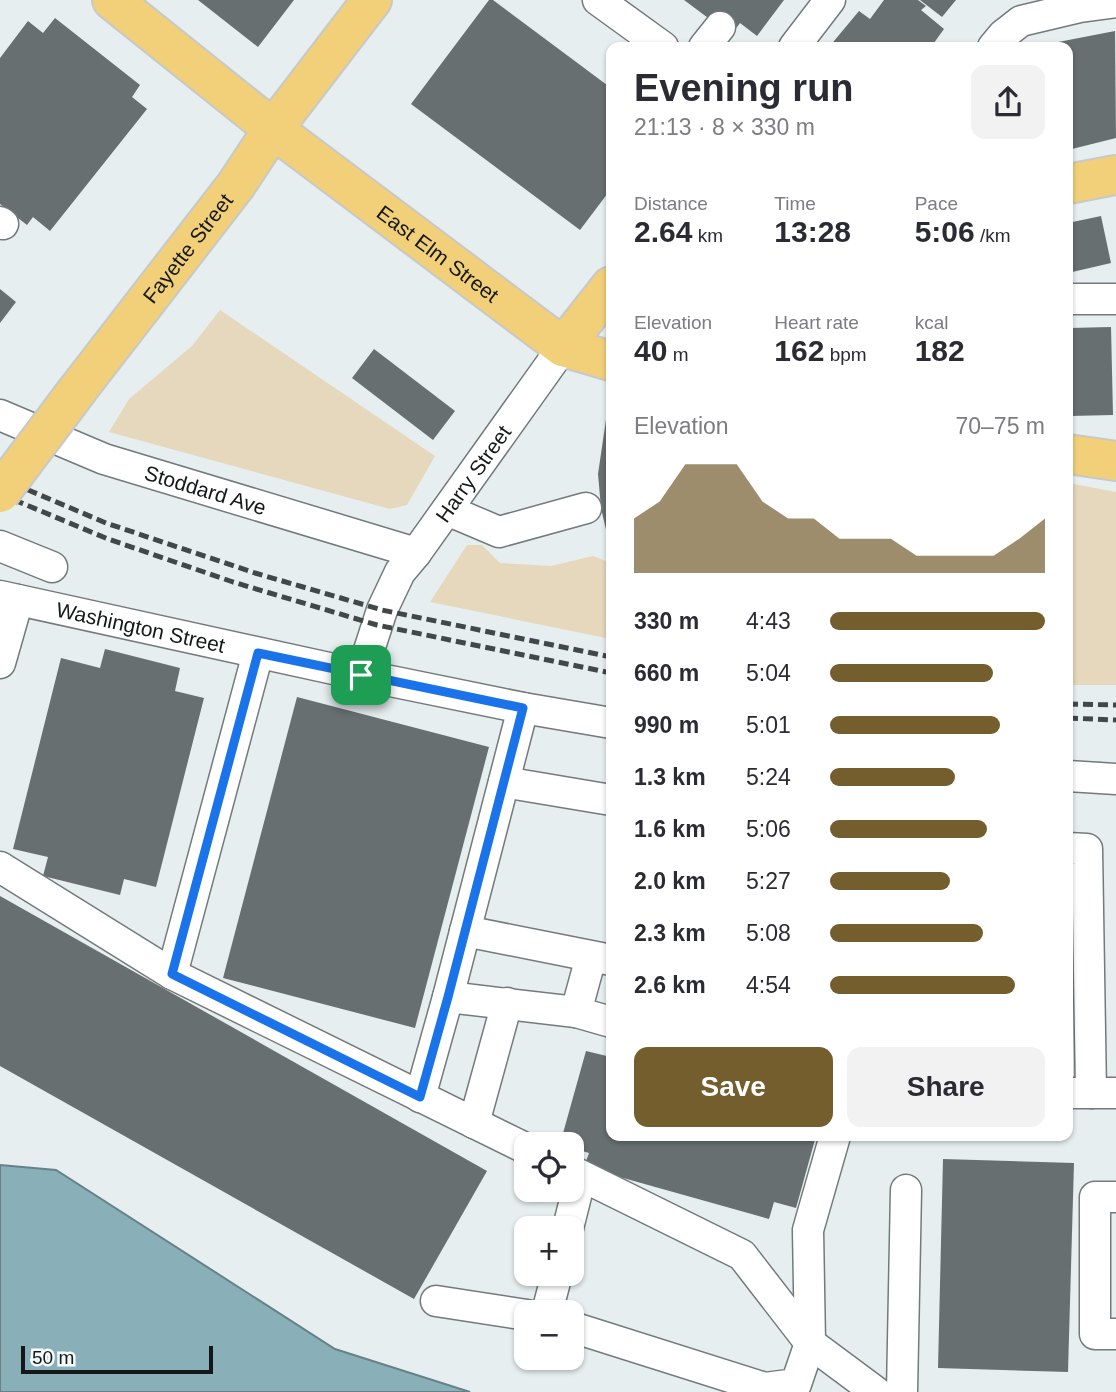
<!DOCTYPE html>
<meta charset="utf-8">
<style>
:root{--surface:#fff;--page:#f2f2f3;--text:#2b2b33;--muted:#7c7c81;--accent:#755e2e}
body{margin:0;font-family:Arial,sans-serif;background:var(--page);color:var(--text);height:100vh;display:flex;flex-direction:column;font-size:26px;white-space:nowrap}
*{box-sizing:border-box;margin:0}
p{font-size:23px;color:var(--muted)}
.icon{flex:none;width:38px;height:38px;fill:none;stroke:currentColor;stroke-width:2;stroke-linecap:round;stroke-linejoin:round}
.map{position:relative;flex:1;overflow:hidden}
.panel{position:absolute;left:606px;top:42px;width:467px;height:1099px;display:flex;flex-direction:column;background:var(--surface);border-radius:14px;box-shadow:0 2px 5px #0004}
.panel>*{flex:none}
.tools{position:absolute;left:514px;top:1132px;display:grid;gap:14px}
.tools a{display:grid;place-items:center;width:70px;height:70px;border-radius:14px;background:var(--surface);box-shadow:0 2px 5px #0004;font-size:35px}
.scale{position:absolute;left:21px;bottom:18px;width:192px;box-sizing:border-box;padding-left:7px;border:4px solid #151819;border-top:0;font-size:19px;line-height:24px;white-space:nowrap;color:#151819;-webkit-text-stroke:5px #f3fbfd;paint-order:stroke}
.pin{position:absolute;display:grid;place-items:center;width:60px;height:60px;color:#fff;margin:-30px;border-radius:14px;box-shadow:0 4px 10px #0006}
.round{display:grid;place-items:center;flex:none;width:74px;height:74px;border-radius:14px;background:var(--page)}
.head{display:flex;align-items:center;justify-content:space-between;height:119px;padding:0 28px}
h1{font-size:38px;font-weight:700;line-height:52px}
.metrics{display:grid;grid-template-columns:repeat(3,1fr);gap:10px;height:119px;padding:7px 28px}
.metrics div{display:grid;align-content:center}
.metrics b{font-size:30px;font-weight:700}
.metrics small{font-size:19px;font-weight:400}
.metrics p{font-size:19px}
.chart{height:196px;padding:14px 28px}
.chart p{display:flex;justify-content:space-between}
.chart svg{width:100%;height:126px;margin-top:7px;fill:var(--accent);opacity:.7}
.button{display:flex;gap:14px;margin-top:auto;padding:14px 28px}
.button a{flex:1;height:80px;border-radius:14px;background:var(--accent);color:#fff;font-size:28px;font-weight:700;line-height:80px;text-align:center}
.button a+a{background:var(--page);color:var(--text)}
ul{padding:0 28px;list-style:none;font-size:23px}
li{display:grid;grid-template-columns:112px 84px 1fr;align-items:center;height:52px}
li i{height:18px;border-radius:9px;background:var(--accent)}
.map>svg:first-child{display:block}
.green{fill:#e6d8bd}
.water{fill:#89b0b8;stroke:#668288;stroke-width:2}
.building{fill:#686f71}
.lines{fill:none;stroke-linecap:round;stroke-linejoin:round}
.minor-casing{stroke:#737a7c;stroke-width:33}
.major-casing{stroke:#c7c8c8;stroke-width:42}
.minor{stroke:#fff;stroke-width:30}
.major{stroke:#f2d07a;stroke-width:38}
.rail{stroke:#424748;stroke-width:5;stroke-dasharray:10 5;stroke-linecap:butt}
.major-bridge-casing{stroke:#c7c8c8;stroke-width:42;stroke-linecap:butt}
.major-bridge{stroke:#f2d07a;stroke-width:38}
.route-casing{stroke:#fff;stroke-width:14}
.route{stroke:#1a73e8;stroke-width:9}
.labels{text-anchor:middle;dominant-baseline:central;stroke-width:6;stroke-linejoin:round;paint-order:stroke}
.street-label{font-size:21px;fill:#151819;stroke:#f3fbfd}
</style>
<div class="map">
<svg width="1116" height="1392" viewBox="0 0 1116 1392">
<rect width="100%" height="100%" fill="#e6eef0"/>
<g class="green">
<polygon points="220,310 435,456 407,505 390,509 109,432 129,399 192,346"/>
<polygon points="1068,483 1116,492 1116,685 1068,685"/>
<polygon points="467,545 482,545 500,563 551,566 593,556 611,563 611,639 430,602"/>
</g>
<polygon class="water" points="0,1165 56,1170 335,1349 470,1392 0,1392"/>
<g class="building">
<polygon points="198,0 294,0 258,47"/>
<polygon points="489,0 493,0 611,88 611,189 580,230 411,104"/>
<polygon points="684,0 784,0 757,36 740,23 731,35"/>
<polygon points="884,0 918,0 926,6 921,10 944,29 931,47 829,47 859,11 870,19"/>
<polygon points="920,0 956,0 942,17"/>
<polygon points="55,18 140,85 132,97 147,109 50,231 33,217 27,225 0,204 0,58 28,21 43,33"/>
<polygon points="1115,31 1116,138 1068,150 1068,47 1054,47 1053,43"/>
<polygon points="1101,216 1111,263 1068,273 1068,223"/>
<polygon points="0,289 16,302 0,323"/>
<polygon points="1111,327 1113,415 1070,416 1069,328"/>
<polygon points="374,349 455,411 433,440 352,378"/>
<polygon points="607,413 611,413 611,534 607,534 601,508 598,474"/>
<polygon points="105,649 180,668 175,691 204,698 156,887 124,879 120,895 43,876 48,857 13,849 61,658 100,668"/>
<polygon points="297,697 489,747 415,1028 223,978"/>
<polygon points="1068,865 1073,865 1070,968 1068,968"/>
<polygon points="0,896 487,1171 414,1299 0,1066"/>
<polygon points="586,1051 611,1057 611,1136 816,1136 796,1208 774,1202 769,1219 584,1167 589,1153 572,1148 572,1144 560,1144"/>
<polygon points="943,1159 1074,1163 1068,1372 938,1368"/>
</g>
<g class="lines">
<g class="minor-casing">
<g id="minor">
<polyline points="598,0 663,47"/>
<polyline points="704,47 720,27"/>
<polyline points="794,47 830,0"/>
<polyline points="993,47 1003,35 1021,21 1080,7 1116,2"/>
<polyline points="0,222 3,224"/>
<polyline points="1068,299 1116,299"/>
<path id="s1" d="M0 415 104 459 416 553"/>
<polyline points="447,510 499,532 586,508"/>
<polyline points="0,546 52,567"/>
<path id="s2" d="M0 596 361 675 523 708 611 723"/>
<polyline points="0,663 18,600"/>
<path id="s3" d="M361 675 382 610 400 572 416 553 563 347"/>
<polyline points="1068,776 1116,779"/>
<polyline points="504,782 611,800"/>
<polyline points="1068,848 1087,849 1091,1093"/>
<polyline points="0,867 172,974 527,1149"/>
<polyline points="465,931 611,960"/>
<polyline points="172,974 258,653"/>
<polyline points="448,997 576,1012 611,1022"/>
<polyline points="576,1012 591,957"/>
<polyline points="1068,1093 1116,1093"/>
<polyline points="420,1097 448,997 523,708"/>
<polyline points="474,1123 507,1003"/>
<polyline points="572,1171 742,1255 810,1343 876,1392"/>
<polyline points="1116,1197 1095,1197 1095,1334 1116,1334"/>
<polyline points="568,1228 581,1176"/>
<polyline points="436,1301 527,1315"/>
<polyline points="547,1312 557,1274"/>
<polyline points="572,1327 765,1388 796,1384 810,1343 808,1230 835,1136"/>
<polyline points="902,1392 906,1190"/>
</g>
</g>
<g class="major-casing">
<g id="major">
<path id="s4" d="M112 0 273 129 563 347 611 361"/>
<polyline points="1068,184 1116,175"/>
<polyline points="563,347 611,286"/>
<path id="s5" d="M79 388 236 185 273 129 372 0"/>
<polyline points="1068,454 1116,461"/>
</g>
</g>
<use href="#minor" class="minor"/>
<use href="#major" class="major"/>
<g class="rail">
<polyline points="0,478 106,523 255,573 382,610 611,657"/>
<polyline points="0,494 108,539 233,582 377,625 611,673"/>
<polyline points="1068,704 1116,705"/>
<polyline points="1068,718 1116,720"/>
</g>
<g class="major-bridge-casing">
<polyline id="major-bridge" points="0,493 79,388"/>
</g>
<use href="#major-bridge" class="major-bridge"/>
</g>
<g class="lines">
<g class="route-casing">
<polygon id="route" points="258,653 523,708 448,997 420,1097 172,974"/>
</g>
<use href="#route" class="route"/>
</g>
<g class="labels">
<g class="street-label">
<text stroke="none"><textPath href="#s5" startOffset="177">Fayette Street</textPath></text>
<text stroke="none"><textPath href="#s4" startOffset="413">East Elm Street</textPath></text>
<text stroke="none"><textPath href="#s3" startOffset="233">Harry Street</textPath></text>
<text stroke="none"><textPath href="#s1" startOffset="219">Stoddard Ave</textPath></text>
<text stroke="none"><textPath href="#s2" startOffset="144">Washington Street</textPath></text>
</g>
</g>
</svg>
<div class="tools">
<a><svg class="icon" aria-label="locate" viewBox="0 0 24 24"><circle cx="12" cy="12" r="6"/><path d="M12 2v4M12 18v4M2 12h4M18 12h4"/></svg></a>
<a>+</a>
<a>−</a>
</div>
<div class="scale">50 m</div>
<div class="pin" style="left:361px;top:675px;background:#1e9e55"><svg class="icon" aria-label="arrive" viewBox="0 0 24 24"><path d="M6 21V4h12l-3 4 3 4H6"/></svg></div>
<section class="panel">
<div class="head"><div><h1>Evening run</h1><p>21:13 · 8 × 330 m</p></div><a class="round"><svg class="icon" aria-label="share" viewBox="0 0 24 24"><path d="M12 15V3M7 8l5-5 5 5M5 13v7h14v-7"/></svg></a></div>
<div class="metrics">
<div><p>Distance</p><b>2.64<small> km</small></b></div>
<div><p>Time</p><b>13:28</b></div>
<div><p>Pace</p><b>5:06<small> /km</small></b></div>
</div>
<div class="metrics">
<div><p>Elevation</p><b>40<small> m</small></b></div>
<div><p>Heart rate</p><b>162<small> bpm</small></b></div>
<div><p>kcal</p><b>182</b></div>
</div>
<div class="chart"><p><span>Elevation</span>70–75 m</p>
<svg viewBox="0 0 160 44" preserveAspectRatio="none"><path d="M0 44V25L10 19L20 6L30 6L40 6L50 19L60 25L70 25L80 32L90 32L100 32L110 38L120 38L130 38L140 38L150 32L160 25V44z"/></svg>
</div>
<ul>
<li><b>330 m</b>4:43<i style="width:100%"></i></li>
<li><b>660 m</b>5:04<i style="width:76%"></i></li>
<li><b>990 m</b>5:01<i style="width:79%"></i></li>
<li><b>1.3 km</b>5:24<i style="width:58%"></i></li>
<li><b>1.6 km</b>5:06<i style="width:73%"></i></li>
<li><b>2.0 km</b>5:27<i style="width:56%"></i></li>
<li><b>2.3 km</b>5:08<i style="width:71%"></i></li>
<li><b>2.6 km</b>4:54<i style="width:86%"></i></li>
</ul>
<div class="button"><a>Save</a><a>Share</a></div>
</section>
</div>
